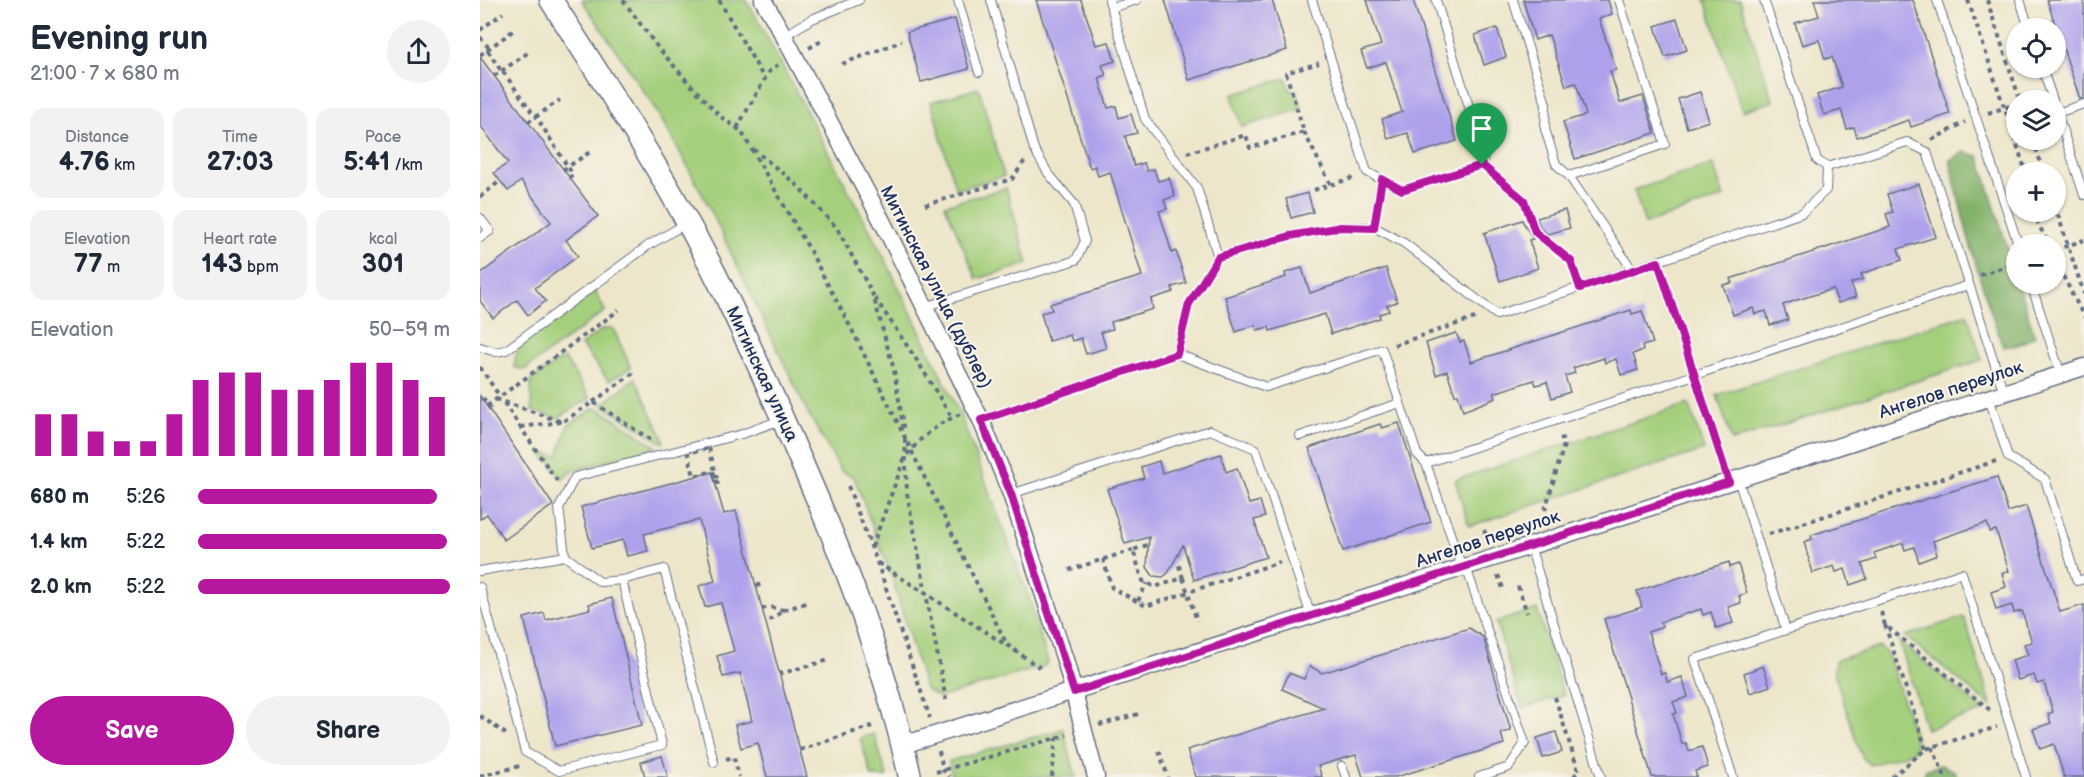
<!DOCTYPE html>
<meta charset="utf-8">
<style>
:root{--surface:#fff;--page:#f2f2f3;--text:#1f2937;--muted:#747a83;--accent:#b5179e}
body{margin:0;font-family:"Balsamiq Sans",sans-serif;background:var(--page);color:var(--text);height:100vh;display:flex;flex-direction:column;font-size:22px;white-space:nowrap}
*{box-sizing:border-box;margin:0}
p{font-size:20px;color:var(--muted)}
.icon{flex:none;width:33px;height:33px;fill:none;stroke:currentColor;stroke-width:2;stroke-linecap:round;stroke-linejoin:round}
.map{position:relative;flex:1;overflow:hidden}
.drawer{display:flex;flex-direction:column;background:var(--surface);width:480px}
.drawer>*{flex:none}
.buttons{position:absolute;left:1526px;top:18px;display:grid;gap:12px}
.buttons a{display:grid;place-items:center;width:60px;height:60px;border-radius:50%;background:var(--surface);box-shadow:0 2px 4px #0004;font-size:30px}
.pin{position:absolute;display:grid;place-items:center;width:51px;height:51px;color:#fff;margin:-62px -26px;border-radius:50% 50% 50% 0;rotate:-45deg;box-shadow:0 0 6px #0007}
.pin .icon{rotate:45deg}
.round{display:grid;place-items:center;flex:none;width:63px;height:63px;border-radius:32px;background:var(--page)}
.head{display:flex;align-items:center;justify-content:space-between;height:102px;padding:0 30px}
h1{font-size:33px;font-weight:700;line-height:45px}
.figures{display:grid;grid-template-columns:repeat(3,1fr);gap:9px;height:102px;padding:6px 30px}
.figures div{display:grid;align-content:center;border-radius:15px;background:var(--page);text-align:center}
.figures b{font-size:26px;font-weight:700}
.figures small{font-size:16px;font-weight:400}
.figures p{font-size:16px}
.chart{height:168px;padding:12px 30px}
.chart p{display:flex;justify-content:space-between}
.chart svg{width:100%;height:108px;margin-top:6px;stroke:var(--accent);stroke-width:6}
.action{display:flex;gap:12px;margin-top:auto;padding:12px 30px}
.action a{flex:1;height:69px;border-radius:36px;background:var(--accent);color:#fff;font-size:24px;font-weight:700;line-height:69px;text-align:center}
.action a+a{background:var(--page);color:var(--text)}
ul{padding:0 30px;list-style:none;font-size:20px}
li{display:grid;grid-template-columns:96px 72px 1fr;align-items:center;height:45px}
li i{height:15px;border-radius:8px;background:var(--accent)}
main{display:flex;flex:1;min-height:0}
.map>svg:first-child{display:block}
.green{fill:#a4cf7b;stroke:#607f6c;stroke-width:1.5}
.forest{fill:#83b26b;stroke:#4f7064;stroke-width:1.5}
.building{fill:#afa0ec}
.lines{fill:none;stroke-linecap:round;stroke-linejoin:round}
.lane-casing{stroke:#646f84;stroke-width:10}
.street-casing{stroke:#646f84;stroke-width:19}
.secondary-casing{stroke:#646f84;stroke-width:25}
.path{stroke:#646f84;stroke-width:4;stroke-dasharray:4.5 4.5;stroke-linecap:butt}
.lane{stroke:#fff;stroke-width:8}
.street{stroke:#fff;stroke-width:16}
.secondary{stroke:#fff;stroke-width:22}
.route-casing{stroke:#fff;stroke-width:12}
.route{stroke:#b5179e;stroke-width:8}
.labels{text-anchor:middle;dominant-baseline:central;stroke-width:4.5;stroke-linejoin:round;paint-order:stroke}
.street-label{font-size:18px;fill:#1b2f5e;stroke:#f7f3e8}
</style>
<main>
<section class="drawer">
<div class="head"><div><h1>Evening run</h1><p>21:00 · 7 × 680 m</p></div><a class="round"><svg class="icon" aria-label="share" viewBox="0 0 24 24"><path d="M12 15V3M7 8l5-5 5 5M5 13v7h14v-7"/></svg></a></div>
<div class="figures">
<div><p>Distance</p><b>4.76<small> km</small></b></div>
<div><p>Time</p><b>27:03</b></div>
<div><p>Pace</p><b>5:41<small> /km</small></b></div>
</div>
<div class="figures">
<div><p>Elevation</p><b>77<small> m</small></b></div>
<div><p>Heart rate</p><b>143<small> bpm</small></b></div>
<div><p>kcal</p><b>301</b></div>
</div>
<div class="chart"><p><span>Elevation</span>50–59 m</p>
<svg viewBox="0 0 160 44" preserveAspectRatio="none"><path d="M5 44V27M15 44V27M25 44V34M35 44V38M45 44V38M55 44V27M65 44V13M75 44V10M85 44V10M95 44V17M105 44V17M115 44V13M125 44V6M135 44V6M145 44V13M155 44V20"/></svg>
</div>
<ul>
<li><b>680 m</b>5:26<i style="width:95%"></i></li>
<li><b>1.4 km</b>5:22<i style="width:99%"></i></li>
<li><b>2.0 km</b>5:22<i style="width:100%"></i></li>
</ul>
<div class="action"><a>Save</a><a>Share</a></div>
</section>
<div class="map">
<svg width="1604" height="777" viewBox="0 0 1604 777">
<rect width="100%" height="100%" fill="#f7f3e8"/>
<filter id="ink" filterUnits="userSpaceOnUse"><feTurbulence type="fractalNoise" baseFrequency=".0167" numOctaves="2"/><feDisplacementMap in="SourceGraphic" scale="12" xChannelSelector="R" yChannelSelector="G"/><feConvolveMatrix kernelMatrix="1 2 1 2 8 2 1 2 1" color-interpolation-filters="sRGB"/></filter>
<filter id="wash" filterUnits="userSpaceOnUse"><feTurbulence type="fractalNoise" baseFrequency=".008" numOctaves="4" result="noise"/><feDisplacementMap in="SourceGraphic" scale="24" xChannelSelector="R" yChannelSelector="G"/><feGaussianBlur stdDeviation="1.35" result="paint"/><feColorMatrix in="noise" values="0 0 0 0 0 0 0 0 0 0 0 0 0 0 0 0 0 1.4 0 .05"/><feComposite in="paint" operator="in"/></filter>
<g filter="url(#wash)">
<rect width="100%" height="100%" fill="#ede6ca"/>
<g class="green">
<polygon points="102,0 266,0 279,22 405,259 480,414 550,601 568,662 564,666 459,698 445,689 413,581 374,477 361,471 327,411 230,209 193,139 169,99"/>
<polygon points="1225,0 1260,0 1293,101 1262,111"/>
<polygon points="806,78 810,91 816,90 822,109 762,127 752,95"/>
<polygon points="499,88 524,176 476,190 451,102"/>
<polygon points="1233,164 1244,197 1165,224 1154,190"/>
<polygon points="526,188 548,264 497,279 465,205"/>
<polygon points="115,291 125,311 44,370 34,367 36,355 42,345"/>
<polygon points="1487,314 1502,360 1252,441 1237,395"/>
<polygon points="133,328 151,368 129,381 101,345 123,329"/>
<polygon points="84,358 110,398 78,418 52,411 51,380"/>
<polygon points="155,378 184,440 183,443 122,405"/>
<polygon points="1209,404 1224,450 989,526 975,480"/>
<polygon points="114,408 121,410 177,447 92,471 83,479 74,469 73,463 65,460 62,453 78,456 88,425"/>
<polygon points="1057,609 1084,695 1042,708 1016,622"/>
<polygon points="1484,617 1512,707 1425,636"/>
<polygon points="1419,641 1504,711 1446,729"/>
<polygon points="1400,647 1407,654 1411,664 1436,740 1434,750 1430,753 1390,765 1383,758 1379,749 1354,672 1355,662 1360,659"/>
<polygon points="583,729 596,777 472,777 469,761"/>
<polygon points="394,734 407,776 407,777 392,777 380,738"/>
</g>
<g class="forest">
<path d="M1484 152 1499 156 1536 276V284H1538L1555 336 1538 345 1523 347C1501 286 1483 223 1470 160Z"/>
<polygon points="1460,765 1475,771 1477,777 1444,777 1445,770"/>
</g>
<g id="blocks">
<g class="building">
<polygon points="556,0 601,0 616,45 629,42 635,61 622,65 626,75 619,78 628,108 636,106 639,118 651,114 657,133 645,136 654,166 664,163 667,171 674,169 678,181 689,178 695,196 684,200 687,209 679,211 692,253 696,251 706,283 692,287 693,292 671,299 673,309 631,322 633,329 621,332 626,348 606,354 601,338 592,341 590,335 569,341 561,313 572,310 570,304 662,276 630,172 618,176 615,166 610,168"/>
<polygon points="685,0 792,0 807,50 709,80"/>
<polygon points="887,0 933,0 977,141 935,154 928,133 908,139 902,119 922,112 906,62 887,68 881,51 901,45"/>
<polygon points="1043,0 1128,0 1132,14 1119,19 1136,70 1130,71 1140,103 1163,96 1175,133 1095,159 1083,122 1106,115 1096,83 1086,86 1069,35 1055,40"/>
<polygon points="1334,0 1433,0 1470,114 1431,127 1429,120 1377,137 1374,127 1367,129 1361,110 1344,115 1337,95 1362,87 1352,57 1345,59 1339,40 1322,45 1315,23 1339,16"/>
<polygon points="1567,0 1604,0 1604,98 1600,99"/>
<polygon points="475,19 489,69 441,82 427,32"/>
<polygon points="1197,19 1207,50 1185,57 1175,26"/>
<polygon points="1017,28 1026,57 1004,65 995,35"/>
<polygon points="0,57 118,216 86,240 98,256 55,288 66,301 48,315 37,300 13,318 0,301 0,274 71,222 41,181 28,191 14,173 28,163 0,125"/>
<polygon points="1220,92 1229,121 1207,128 1198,99"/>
<polygon points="1439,184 1456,237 1418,249 1422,260 1381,274 1383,279 1371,283 1376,297 1358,303 1353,289 1314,301 1303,305 1308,320 1290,325 1286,311 1275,314 1273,308 1253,315 1243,285 1252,283 1250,279 1410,227 1406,214 1413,212 1407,194"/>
<polygon points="828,193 833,212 811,218 806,199"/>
<polygon points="1085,210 1090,228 1068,234 1060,228 1057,218"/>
<polygon points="1042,220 1053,239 1049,240 1058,268 1020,281 1004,233"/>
<polygon points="822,268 830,293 906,268 917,302 907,305 909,311 899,314 900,318 851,334 845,314 790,331 789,327 777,330 775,325 756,332 745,297 806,277 805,273"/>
<polygon points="1151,310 1152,314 1162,311 1173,343 1162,346 1163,350 1153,354 1158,370 1141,375 1136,359 1125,363 1124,358 1093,368 1095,373 1085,376 1090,392 1072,398 1067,382 1056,385 1054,380 1014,393 1016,398 983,411 978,394 975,395 967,371 956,375 946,343 976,333 980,342 984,341 991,362"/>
<polygon points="0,396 73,505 24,540 7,514 0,519"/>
<polygon points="919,423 951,522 863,551 829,448 900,424 902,428"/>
<polygon points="741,454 746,472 757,468 769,504 780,501 785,517 774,520 786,557 714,580 703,545 688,573 683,577 673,576 667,567 669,537 645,544 627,489 664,478 661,467 679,461 682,473"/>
<polygon points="232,472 244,514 256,511 327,777 287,777 278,743 261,748 255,725 272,721 260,673 243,677 237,656 254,651 241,603 225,607 219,586 235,581 219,520 164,534 168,551 156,554 147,556 143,540 112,548 101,507"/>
<polygon points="1517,477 1528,512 1546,506 1580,612 1604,605 1604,777 1584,777 1574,744 1560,749 1553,729 1571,723 1568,714 1573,712 1564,682 1557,684 1554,675 1538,680 1532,660 1548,655 1544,644 1552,642 1542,611 1534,613 1532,605 1516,610 1511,592 1526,587 1522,573 1529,571 1516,530 1510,532 1507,523 1453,541 1457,555 1439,562 1434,547 1425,550 1423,543 1394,553 1396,559 1382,564 1387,579 1370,585 1365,569 1356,572 1354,566 1333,573 1324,542 1332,539 1331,535"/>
<polygon points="1249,562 1250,567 1258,564 1267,593 1259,596 1261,603 1248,607 1253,623 1236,628 1231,612 1223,615 1221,609 1180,622 1182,627 1168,632 1181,674 1185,673 1187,682 1202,677 1208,697 1193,702 1197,713 1193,714 1202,744 1206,743 1209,751 1222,747 1228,767 1215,771 1217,777 1172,777 1124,619 1162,607 1157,591"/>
<polygon points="132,598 162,725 75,746 44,618 64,613 66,620 110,609 109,604"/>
<polygon points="989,628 1003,637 1005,643 1031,731 1021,733 1024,744 916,777 883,777 876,755 838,766 842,777 716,777 707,750 844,708 802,689 809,673 824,679 830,666 842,673"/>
<polygon points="1283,666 1290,686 1270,693 1264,673"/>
<polygon points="1076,732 1082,752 1063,758 1057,738"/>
<polygon points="182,756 188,777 165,777 161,762"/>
</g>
</g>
</g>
<g filter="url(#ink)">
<use href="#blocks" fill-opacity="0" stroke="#646f84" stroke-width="1.5"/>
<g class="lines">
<g class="lane-casing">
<g id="lane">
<polyline points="478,0 499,72"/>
<polyline points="629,0 665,119 717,188 738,257 810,236 862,227 894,227 924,243 1017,315 1322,213 1346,190 1347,167"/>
<polyline points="832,0 887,172 922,190 1002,165 1004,155 956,0"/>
<polyline points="1033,0 1066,104 1065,129 1076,164 1089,176 1153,271"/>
<polyline points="1284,0 1337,160 1347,167 1427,142 1447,152 1524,393"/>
<polyline points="1457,0 1538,244"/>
<polyline points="1540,0 1549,28"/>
<polyline points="631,8 657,0"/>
<polyline points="304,36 332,19 379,0"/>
<polyline points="1562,68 1573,100"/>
<polyline points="1575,107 1604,195"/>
<polyline points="1577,113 1604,104"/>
<polyline points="1002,165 1044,200 1055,232 1091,261 1100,288"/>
<polyline points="1089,176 1185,144 1139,0"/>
<polyline points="0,218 10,231 0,238"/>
<polyline points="894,227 902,179"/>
<polyline points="1178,262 1249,482"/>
<polyline points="1551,284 1581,375"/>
<polyline points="444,307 596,260 605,241 594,204 568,173 554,149 511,0"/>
<polyline points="0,347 16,352 26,350 169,245 207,223"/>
<polyline points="697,354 709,304 738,257"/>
<polyline points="1509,398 1528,457 1565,479 1597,581 1604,579"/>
<polyline points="501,420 697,354 786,387 902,349 937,454 946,463 982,568"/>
<polyline points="820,436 920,403"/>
<polyline points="946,463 1489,285"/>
<polyline points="531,494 730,430 776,449 831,616"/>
<polyline points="1050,546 1121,777"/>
<polyline points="85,556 120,582 142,580 184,569 234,762"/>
<polyline points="986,567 1045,743 1029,767 999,777"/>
<polyline points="0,571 85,556 79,508 95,477 262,434 301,420"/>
<polyline points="0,587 45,752 79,771 182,745 142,580"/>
<polyline points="1306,630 1482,573 1546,777"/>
<polyline points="862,766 866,777"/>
<polyline points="1253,777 1215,659 1306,630 1258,479"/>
</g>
</g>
<g class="street-casing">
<g id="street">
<polyline points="283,0 304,36 404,225 501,420 531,494 586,663 616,777"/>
<polyline points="423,745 1013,558 1604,367"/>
</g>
</g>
<g class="secondary-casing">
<path id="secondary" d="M71 0C133 96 196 193 246 296 272 350 297 405 321 461 366 563 406 668 430 777"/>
</g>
<g class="path">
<polyline points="143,0 175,44 208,82 241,117 261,131 328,247 373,332 527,645 563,670"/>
<polyline points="239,0 285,80"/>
<polyline points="1488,0 1546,172"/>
<polyline points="1507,0 1540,100"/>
<polyline points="0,30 23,13"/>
<polyline points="0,37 10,49 8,51 20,69 23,70 24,73 54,115 57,116 57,118 93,175 89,178"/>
<polyline points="329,48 345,39"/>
<polyline points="0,55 34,30"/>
<polyline points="362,64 422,41"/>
<polyline points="14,76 49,52"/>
<polyline points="1546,100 1558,96"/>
<polyline points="1508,113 1536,104"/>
<polyline points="48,122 80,100"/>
<polyline points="257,128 290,70 299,64"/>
<polyline points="824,132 851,185"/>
<polyline points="1452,140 1485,122"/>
<polyline points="1553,140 1564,172"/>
<polyline points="273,149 316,184 357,228 393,295 414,370 424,431"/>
<polyline points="707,153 766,135 770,148 824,132 806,73 839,63"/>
<polyline points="83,170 113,150"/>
<polyline points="834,190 876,177"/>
<polyline points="0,197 20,181"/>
<polyline points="445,205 532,179 546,159"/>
<polyline points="1575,206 1604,294"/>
<polyline points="1553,212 1568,244"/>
<polyline points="1575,250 1604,240"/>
<polyline points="1575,260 1604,317"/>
<polyline points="1500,275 1536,263"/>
<polyline points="395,298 438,362 472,418"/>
<polyline points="914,345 998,317"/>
<polyline points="0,367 20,397"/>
<polyline points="3,398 12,411"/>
<polyline points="16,399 82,422 113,402 174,442"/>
<polyline points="113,402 155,372"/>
<polyline points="24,403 77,481"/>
<polyline points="7,406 139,310"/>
<polyline points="41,427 81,422"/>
<polyline points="425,439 427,493 466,700"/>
<polygon points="229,448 238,483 237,483 233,471 214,476 208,453"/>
<polyline points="368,486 397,562 450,718"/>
<polyline points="1065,510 1084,445 1080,433"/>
<polyline points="1004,530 1008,541"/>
<polyline points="1289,534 1516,461"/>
<polyline points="667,545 653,550 663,581 675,587 703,578 698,563"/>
<polyline points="392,547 425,457 440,440 460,424 480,414"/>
<polyline points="623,559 632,588 666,606 800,562"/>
<polyline points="398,563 526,645"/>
<polyline points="589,570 653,550"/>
<polyline points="1018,575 1024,591"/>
<polyline points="703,578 717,621"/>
<polyline points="276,586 283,584"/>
<polyline points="1038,586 1047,613"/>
<polyline points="658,601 667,583"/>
<polyline points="282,609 288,607 304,610 292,619 285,621"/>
<polyline points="304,610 329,602"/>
<polyline points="1401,612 1405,625 1510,710"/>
<polyline points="1405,625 1446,749"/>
<polyline points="299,674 349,660"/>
<polyline points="1075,697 1098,770"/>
<polyline points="0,716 26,734"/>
<polyline points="619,725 662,713"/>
<polyline points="1452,747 1465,777"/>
<polyline points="320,750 392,726"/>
<polyline points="459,751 463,770 469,777"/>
<polyline points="679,751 688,777"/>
<polyline points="246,759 254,757 259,777"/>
<polyline points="456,772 587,735"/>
<polyline points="0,776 40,766"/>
<polyline points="572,777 576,738"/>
<polyline points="1094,777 1099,768"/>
<polyline points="1412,777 1446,749 1517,727"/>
</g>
<use href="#lane" class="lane"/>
<use href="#street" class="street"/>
<use href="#secondary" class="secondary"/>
</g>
</g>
<g class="lines" filter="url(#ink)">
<g class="route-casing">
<polygon id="route" points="1002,165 1044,200 1055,232 1091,261 1100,288 1178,262 1249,482 594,692 531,494 501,420 697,354 709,304 738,257 810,236 861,227 894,228 902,179 922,190"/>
</g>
<use href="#route" class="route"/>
</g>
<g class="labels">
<g class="street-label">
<text transform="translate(456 287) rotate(63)">Митинская улица (дублер)</text>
<text transform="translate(282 374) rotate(65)">Митинская улица</text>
<text transform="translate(1471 390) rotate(-18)">Ангелов переулок</text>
<text transform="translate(1008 539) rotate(-18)">Ангелов переулок</text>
</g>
</g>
</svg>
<div class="buttons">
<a><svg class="icon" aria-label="locate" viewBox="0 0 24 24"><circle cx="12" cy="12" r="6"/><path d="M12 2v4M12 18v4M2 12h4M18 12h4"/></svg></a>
<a><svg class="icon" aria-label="layers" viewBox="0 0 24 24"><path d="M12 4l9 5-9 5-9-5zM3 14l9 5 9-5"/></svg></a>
<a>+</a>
<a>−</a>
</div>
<div class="pin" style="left:1002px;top:165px;background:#1e9e55"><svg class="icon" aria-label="arrive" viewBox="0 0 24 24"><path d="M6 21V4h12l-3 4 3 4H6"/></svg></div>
</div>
</main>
